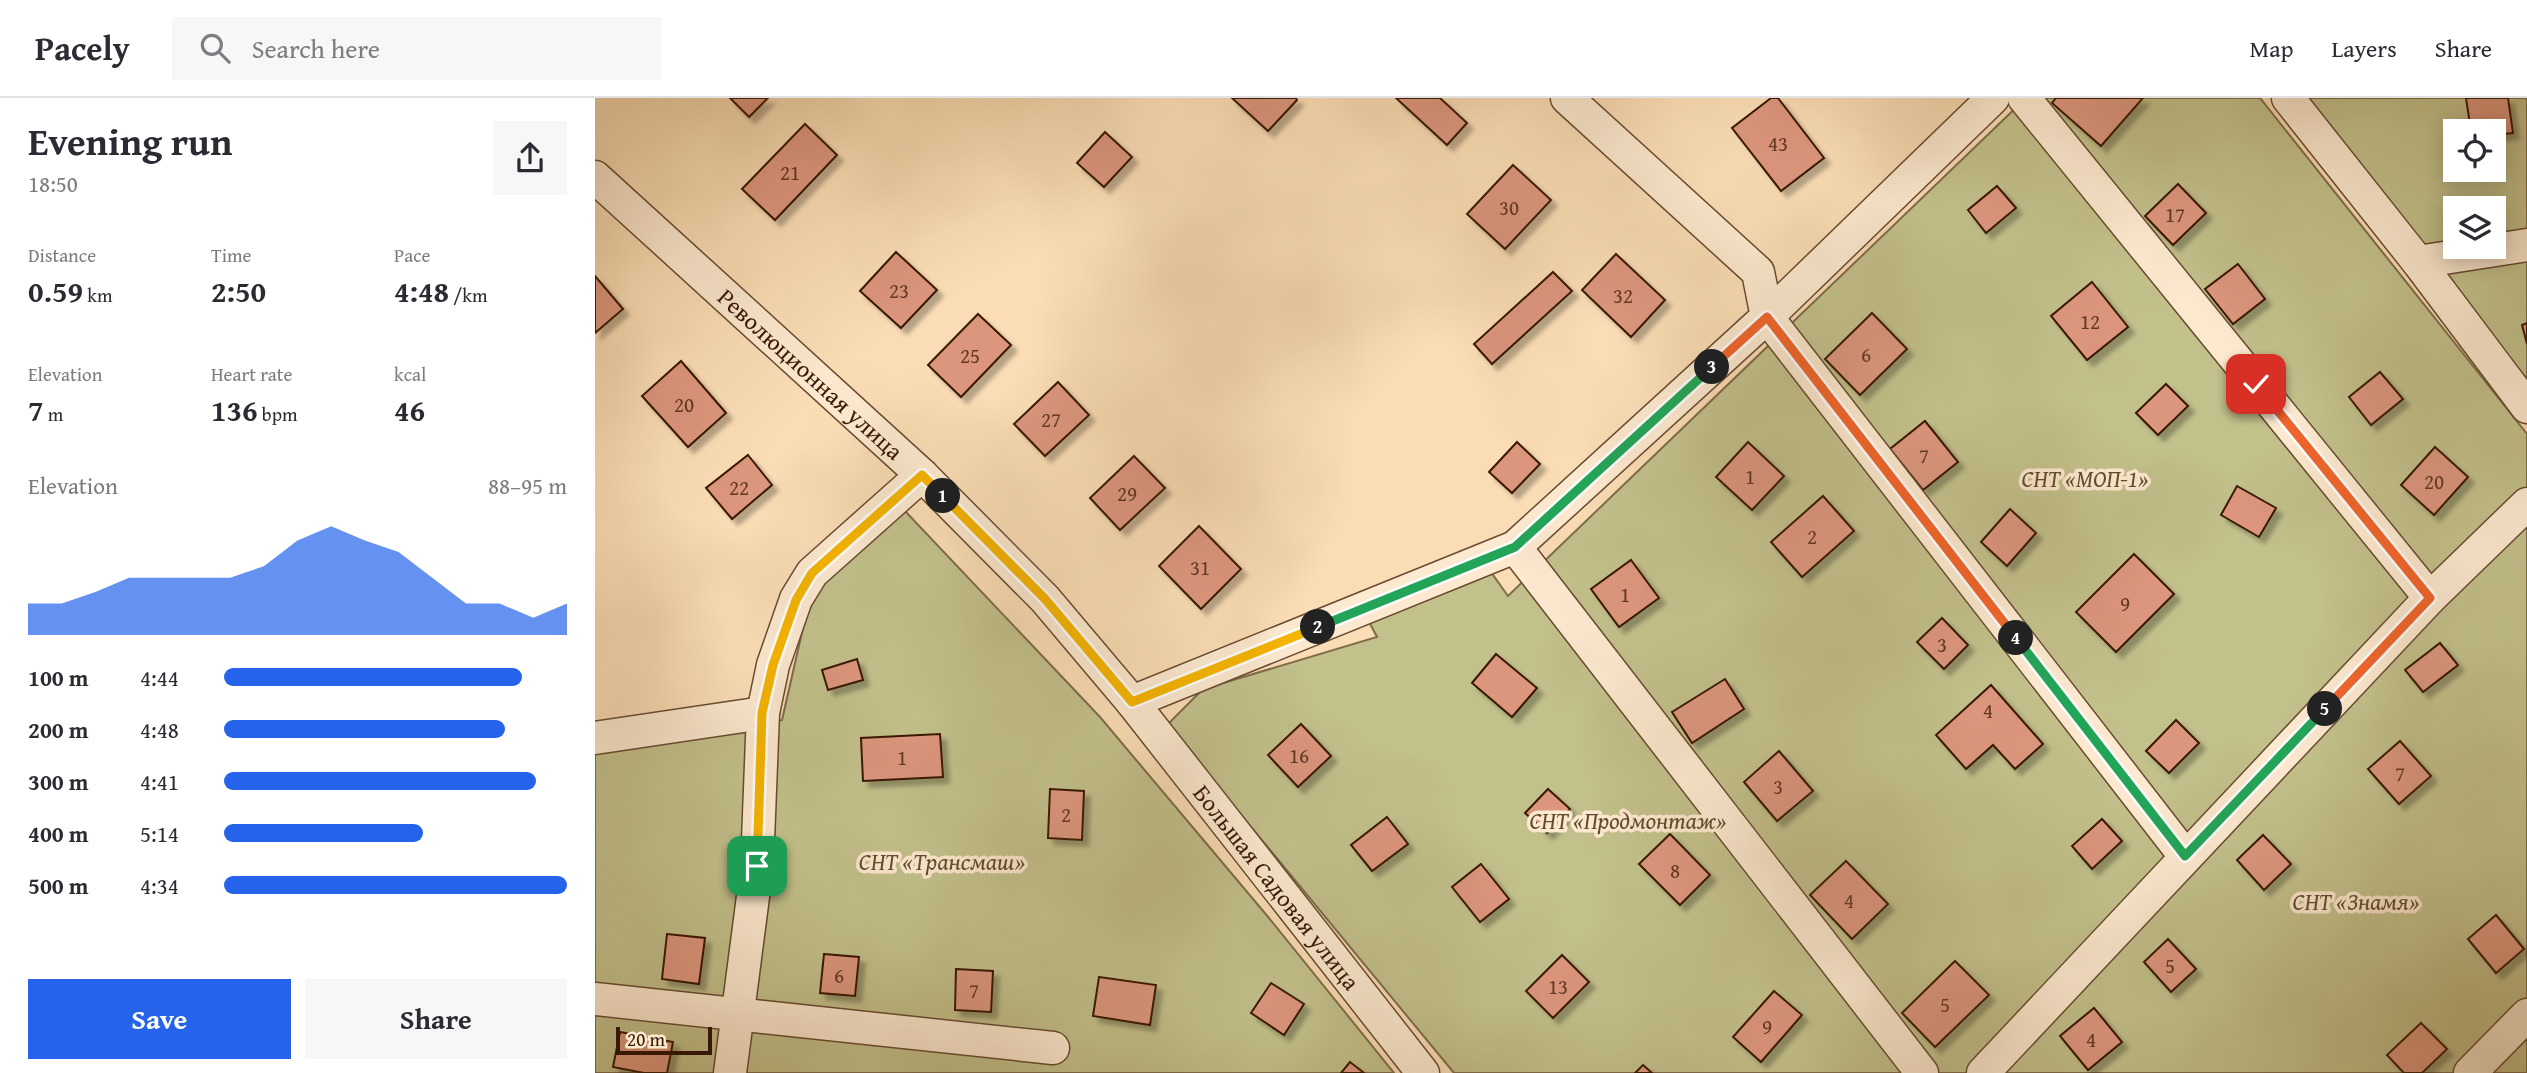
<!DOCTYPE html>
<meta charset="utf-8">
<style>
:root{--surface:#fff;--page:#f7f7f7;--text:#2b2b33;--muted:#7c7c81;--line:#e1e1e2;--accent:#2563eb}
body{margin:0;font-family:"Gentium Book Plus",serif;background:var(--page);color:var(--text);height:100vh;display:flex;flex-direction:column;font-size:26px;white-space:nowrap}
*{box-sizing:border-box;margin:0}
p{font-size:23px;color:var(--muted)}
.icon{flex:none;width:38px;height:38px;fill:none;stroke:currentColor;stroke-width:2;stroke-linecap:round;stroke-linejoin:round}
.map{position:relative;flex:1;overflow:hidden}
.drawer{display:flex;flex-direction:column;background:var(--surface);width:595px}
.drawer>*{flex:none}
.tools{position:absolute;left:1848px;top:21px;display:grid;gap:14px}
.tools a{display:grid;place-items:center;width:63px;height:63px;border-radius:0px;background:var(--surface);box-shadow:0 4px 18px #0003;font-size:35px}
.scale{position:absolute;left:21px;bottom:18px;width:96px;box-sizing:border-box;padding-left:7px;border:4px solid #391905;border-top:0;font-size:19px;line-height:24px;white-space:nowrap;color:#391905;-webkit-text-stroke:5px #fce9cf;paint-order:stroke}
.pin{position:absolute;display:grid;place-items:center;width:60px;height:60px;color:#fff;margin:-30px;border-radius:14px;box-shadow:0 4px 10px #0006}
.km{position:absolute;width:35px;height:35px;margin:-18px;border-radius:50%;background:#222;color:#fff;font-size:19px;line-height:35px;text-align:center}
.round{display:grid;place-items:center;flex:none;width:74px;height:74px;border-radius:0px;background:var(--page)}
.summary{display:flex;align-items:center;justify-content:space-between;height:119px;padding:0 28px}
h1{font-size:38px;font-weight:600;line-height:52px}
.metrics{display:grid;grid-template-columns:repeat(3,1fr);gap:10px;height:119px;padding:7px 28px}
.metrics div{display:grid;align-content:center}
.metrics b{font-size:30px;font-weight:600}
.metrics small{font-size:19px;font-weight:400}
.metrics p{font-size:19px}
.chart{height:196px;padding:14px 28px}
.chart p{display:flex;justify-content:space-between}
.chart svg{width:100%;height:126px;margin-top:7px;fill:var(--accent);opacity:.7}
.action{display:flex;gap:14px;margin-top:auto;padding:14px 28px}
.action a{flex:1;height:80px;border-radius:0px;background:var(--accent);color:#fff;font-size:28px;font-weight:600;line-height:80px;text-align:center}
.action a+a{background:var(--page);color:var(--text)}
ul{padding:0 28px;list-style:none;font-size:23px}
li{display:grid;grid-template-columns:112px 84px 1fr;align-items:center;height:52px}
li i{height:18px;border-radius:9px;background:var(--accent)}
header{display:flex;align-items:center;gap:42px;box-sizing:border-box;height:98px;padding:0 35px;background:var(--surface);border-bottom:2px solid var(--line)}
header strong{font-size:33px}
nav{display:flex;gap:38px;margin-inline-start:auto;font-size:24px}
.search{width:490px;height:63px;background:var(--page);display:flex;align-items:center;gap:18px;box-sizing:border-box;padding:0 24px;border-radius:0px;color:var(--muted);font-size:26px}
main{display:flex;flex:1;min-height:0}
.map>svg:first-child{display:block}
.green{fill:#c2c08b;stroke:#7e6c48;stroke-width:2;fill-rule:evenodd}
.building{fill:#dc967d;stroke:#391905;stroke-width:2;filter:url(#shadow)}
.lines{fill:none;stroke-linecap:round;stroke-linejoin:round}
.minor-casing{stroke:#694a31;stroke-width:35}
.minor{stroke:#fce9cf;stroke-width:32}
.split-1-casing{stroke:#fff;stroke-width:14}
.split-2-casing{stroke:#fff;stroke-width:14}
.split-3-casing{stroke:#fff;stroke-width:14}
.split-4-casing{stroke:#fff;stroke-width:14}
.split-5-casing{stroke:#fff;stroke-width:14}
.split-6-casing{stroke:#fff;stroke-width:14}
.split-1{stroke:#f5b400;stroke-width:9}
.split-2{stroke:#f5b400;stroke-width:9}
.split-3{stroke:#22a559;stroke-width:9}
.split-4{stroke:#f0652b;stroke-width:9}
.split-5{stroke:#22a559;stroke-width:9}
.split-6{stroke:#f0652b;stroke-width:9}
.labels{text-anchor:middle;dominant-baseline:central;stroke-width:7;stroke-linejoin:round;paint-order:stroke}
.number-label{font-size:21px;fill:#623823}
.street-label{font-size:24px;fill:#391905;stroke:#fce9cf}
.park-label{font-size:24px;font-style:italic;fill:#624b2d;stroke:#fce9cf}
</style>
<header>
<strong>Pacely</strong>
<div class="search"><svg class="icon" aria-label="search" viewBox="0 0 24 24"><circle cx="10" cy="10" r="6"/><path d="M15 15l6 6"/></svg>Search here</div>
<nav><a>Map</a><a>Layers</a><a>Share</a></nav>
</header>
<main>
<section class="drawer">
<div class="summary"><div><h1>Evening run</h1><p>18:50</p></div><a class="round"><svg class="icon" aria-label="share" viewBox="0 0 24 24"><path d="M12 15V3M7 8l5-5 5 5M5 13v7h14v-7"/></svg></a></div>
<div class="metrics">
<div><p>Distance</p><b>0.59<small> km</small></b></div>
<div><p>Time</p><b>2:50</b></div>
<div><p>Pace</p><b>4:48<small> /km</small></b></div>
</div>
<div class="metrics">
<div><p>Elevation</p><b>7<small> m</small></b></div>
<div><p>Heart rate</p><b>136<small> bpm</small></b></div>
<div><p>kcal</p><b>46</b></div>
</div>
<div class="chart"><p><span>Elevation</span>88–95 m</p>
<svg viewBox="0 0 160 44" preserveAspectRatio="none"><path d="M0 44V33L10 33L20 29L30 24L40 24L50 24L60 24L70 20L80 11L90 6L100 11L110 15L120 24L130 33L140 33L150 38L160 33V44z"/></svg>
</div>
<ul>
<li><b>100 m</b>4:44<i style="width:87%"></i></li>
<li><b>200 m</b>4:48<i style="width:82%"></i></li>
<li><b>300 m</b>4:41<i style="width:91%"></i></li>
<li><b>400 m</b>5:14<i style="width:58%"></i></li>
<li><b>500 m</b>4:34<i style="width:100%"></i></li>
</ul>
<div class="action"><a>Save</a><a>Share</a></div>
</section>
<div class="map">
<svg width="1932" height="975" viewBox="0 0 1932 975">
<defs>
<filter id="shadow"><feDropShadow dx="6" dy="6" stdDeviation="2" flood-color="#0004"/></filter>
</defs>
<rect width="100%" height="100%" fill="#faddb5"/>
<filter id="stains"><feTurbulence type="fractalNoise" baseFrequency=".00286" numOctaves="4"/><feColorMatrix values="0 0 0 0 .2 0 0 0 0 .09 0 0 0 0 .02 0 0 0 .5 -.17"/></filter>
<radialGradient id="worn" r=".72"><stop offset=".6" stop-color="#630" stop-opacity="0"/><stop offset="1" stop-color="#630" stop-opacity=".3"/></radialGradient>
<g class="green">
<polygon points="1431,0 1665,0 1932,336 1932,975 859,975 572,627 608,591 782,539 771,518 893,470 913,498"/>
<path d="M1710 0H1932V281ZM1860 33H1899V72H1860ZM1860 110H1899V149H1860Z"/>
<polygon points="310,413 505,619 674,820 799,975 0,975 0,652 187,622 216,495"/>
</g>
<g class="building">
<polygon points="135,0 173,0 154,19"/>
<polygon points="637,0 701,0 702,2 673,33"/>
<polygon points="801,0 845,0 872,25 852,47"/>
<polygon points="1176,0 1183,0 1229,60 1186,93 1137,30"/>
<polygon points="1461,0 1548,0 1506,48 1457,5"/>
<polygon points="1871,0 1913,0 1918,35 1899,37 1899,33 1876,33"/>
<polygon points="210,26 242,57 180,122 147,91"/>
<polygon points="510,34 537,59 509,89 482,65"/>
<polygon points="918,67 956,102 910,151 872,116"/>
<polygon points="1583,86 1611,115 1578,147 1550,118"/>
<polygon points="1402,88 1421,110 1391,135 1373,112"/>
<polygon points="301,154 342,192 306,230 265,193"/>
<polygon points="1021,156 1070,202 1036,239 987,192"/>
<polygon points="1643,166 1670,201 1638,226 1610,191"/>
<polygon points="958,174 977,193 897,266 879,246"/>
<polygon points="0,178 28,211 0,235"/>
<polygon points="1497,184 1533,229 1492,262 1456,218"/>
<polygon points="1277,215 1312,251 1265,297 1230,261"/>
<polygon points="383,216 416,247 366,299 333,267"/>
<polygon points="1932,225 1932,246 1927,227"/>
<polygon points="86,263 131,315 93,349 47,298"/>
<polygon points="1785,274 1808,301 1776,327 1754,299"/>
<polygon points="463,284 494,317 450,358 419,326"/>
<polygon points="1571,286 1593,308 1563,337 1541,315"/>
<polygon points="1330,323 1363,364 1328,392 1295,351"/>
<polygon points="922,344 945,366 917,395 894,374"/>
<polygon points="1153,344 1189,378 1157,412 1121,379"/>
<polygon points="1840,349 1873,379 1839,417 1806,387"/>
<polygon points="153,357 177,387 137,421 111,390"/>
<polygon points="539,358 570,390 525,432 495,400"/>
<polygon points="1642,388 1681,410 1664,439 1626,417"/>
<polygon points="1228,398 1259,433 1207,479 1176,444"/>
<polygon points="1415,411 1441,435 1412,468 1386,444"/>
<polygon points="604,428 646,471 606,511 564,468"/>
<polygon points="1539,456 1579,496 1521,554 1481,514"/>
<polygon points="1036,462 1064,500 1024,529 996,491"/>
<polygon points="1347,520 1373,547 1349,571 1322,544"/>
<polygon points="1845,545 1863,567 1828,594 1810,572"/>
<polygon points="901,556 942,590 917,619 877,585"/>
<polygon points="262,561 268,582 233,592 227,572"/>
<polygon points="1130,581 1149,611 1097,645 1077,614"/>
<polygon points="1396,587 1448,646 1420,671 1398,647 1371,671 1341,637"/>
<polygon points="1581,622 1604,645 1574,675 1551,653"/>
<polygon points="706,626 736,658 703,689 673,657"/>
<polygon points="345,636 348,679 268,683 266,640"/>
<polygon points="1805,643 1836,678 1804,706 1773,671"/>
<polygon points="1184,653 1218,693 1182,723 1149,684"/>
<polygon points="455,691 489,693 487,742 453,740"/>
<polygon points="953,691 975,711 952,735 930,715"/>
<polygon points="792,719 813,746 777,773 756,747"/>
<polygon points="1507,721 1527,743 1497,771 1477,748"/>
<polygon points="1075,736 1115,777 1085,807 1044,766"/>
<polygon points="1668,737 1696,766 1669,792 1642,762"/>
<polygon points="1251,763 1293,806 1257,841 1215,797"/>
<polygon points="886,766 914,801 885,824 857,789"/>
<polygon points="1901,817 1929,851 1901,875 1873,841"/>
<polygon points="72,836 110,840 104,886 67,881"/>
<polygon points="1573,841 1601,871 1576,894 1549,864"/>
<polygon points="229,856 264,859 260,898 225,895"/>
<polygon points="967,857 994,884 958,920 931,893"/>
<polygon points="1360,863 1394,897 1340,949 1307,915"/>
<polygon points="361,871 398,873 396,914 360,912"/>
<polygon points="504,879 561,887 555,927 498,918"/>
<polygon points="676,885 709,906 689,937 656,915"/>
<polygon points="1179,893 1207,917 1166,964 1138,939"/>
<polygon points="1499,910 1527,944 1493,972 1465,938"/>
<polygon points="1826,925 1852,951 1827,975 1809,975 1792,957"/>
<polygon points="25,934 78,944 72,975 49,975 18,969"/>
<polygon points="755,964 769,975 746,975"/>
<polygon points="1048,967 1057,975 1040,975"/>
</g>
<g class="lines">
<g class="minor-casing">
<g id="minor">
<polyline points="1398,0 1172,219 1590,758"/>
<polyline points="1429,0 1835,500"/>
<polyline points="1693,0 1823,164 1932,309"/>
<path id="s1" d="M0 79 327 377 450 501 537 604 828 975"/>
<polyline points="1823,164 1932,147"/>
<polyline points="920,449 1327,975"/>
<polyline points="537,604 920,449 1172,219 1163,174 972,0"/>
<polyline points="0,640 168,615"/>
<polyline points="0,901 458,950"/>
<polyline points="135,975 162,768 168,615 178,567 201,501 217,475 327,377"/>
<polyline points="1388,975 1835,500 1932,406"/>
<polyline points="1875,975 1932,917"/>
</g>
</g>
<use href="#minor" class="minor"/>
</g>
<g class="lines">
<g class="split-1-casing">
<polyline id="split-1" points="162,768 167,615 178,567 201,502 217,475 327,377 348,398"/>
</g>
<g class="split-2-casing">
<polyline id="split-2" points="348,398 450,501 537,604 723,529"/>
</g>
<g class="split-3-casing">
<polyline id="split-3" points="723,529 920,449 1117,269"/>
</g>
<g class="split-4-casing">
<polyline id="split-4" points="1117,269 1172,219 1421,540"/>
</g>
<g class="split-5-casing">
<polyline id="split-5" points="1421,540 1590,758 1730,611"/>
</g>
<g class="split-6-casing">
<polyline id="split-6" points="1661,286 1835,500 1730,611"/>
</g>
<use href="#split-1" class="split-1"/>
<use href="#split-2" class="split-2"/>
<use href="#split-3" class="split-3"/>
<use href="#split-4" class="split-4"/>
<use href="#split-5" class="split-5"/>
<use href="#split-6" class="split-6"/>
</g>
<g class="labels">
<g class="number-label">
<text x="1183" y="45">43</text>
<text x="195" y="74">21</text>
<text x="914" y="109">30</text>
<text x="1580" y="116">17</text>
<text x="304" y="192">23</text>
<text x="1028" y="197">32</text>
<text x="1495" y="223">12</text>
<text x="1271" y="256">6</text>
<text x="375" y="257">25</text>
<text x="89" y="306">20</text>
<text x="456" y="321">27</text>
<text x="1329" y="357">7</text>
<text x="1155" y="378">1</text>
<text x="1839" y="383">20</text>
<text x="144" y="389">22</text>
<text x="532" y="395">29</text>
<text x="1217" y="438">2</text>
<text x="605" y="469">31</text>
<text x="1030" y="496">1</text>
<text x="1530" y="505">9</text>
<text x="1347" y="546">3</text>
<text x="1393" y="612">4</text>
<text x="704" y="657">16</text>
<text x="307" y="659">1</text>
<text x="1805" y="675">7</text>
<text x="1183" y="688">3</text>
<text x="471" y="716">2</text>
<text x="1080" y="772">8</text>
<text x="1254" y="802">4</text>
<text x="1575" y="867">5</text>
<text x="244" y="877">6</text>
<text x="963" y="888">13</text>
<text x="379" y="892">7</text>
<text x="1350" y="906">5</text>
<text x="1172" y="928">9</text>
<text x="1496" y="941">4</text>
</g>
<g class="street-label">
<text stroke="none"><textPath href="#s1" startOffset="292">Революционная улица</textPath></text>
<text stroke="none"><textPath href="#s1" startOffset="987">Большая Садовая улица</textPath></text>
</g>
<g class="park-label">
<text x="1490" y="380">СНТ «МОП-1»</text>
<text x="1033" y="722">СНТ «Продмонтаж»</text>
<text x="347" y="763">СНТ «Трансмаш»</text>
<text x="1761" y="803">СНТ «Знамя»</text>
</g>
</g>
<rect width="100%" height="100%" filter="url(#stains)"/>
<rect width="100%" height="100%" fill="url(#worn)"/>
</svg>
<div class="tools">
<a><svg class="icon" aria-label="locate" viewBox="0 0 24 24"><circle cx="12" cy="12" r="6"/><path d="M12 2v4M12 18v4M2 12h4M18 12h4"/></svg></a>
<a><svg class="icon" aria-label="layers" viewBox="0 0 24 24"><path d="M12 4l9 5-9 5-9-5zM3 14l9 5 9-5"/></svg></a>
</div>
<div class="scale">20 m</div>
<div class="pin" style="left:162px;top:768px;background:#1e9e55"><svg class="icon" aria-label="arrive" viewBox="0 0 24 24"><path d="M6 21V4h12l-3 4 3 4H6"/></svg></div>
<div class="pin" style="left:1661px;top:286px;background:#d93025"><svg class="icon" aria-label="check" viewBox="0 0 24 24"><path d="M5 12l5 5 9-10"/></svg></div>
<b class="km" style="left:348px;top:398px">1</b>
<b class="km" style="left:723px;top:529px">2</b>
<b class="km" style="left:1117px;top:269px">3</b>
<b class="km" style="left:1421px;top:540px">4</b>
<b class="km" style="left:1730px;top:611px">5</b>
</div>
</main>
